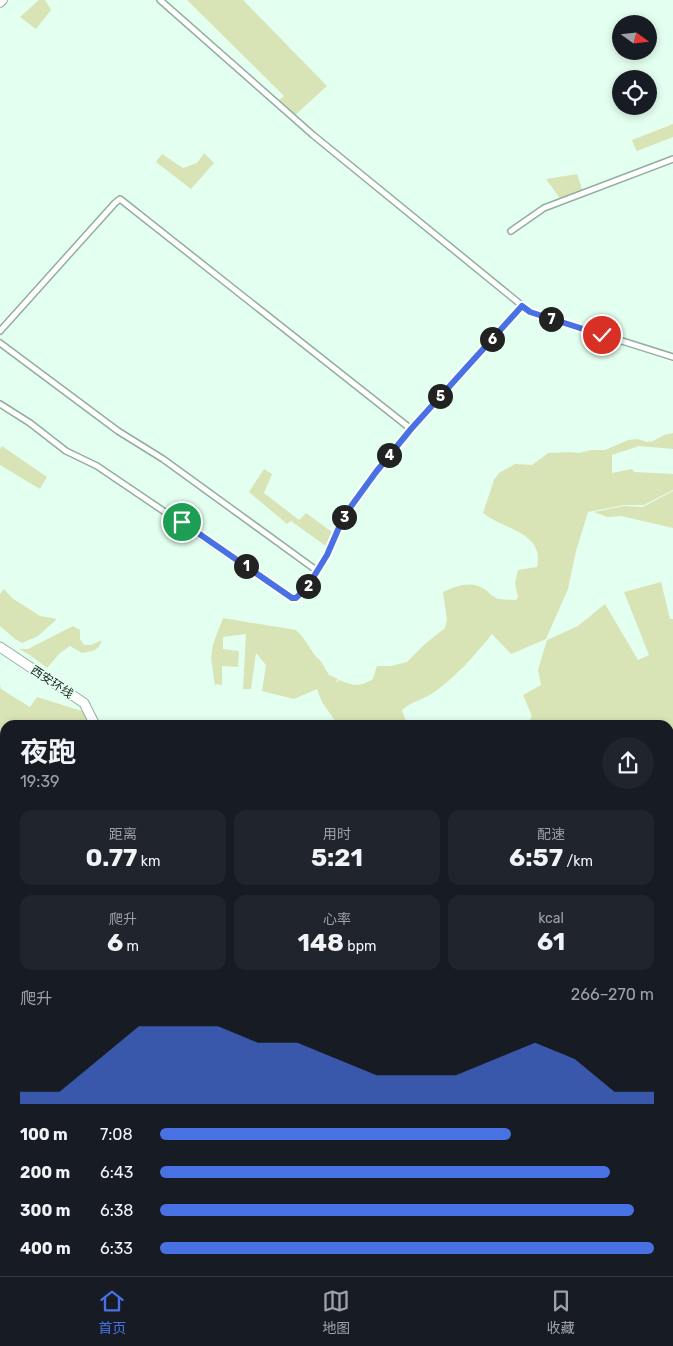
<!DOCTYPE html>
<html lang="zh">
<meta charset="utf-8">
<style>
:root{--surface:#171b24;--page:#20242c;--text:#f1f3f6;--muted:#9ea1a6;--line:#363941;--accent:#4871e4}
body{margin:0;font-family:Rubik,"Noto Sans SC",sans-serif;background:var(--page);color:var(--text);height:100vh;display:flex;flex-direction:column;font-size:19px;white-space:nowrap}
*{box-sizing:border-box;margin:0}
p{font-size:16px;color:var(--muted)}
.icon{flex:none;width:28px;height:28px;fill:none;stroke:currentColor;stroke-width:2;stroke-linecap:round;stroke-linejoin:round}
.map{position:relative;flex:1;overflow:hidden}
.panel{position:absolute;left:0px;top:720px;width:674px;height:556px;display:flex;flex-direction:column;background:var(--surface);border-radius:15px 15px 0 0;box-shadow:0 2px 8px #0003}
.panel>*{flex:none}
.needle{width:32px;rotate:105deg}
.buttons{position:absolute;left:612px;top:15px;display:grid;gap:10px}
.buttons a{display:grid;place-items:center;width:45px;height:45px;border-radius:50%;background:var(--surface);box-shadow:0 2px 8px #0003;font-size:25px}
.pin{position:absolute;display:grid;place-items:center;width:42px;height:42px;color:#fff;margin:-21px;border:2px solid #fff;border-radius:50%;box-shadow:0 1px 5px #0007}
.km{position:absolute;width:25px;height:25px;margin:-12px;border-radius:50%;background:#222;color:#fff;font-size:14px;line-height:25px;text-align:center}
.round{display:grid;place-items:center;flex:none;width:52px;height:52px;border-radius:26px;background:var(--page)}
.overview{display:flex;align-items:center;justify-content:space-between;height:85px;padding:0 20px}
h1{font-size:28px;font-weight:700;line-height:38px}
.stats{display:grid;grid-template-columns:repeat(3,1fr);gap:8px;height:85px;padding:5px 20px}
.stats div{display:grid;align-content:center;border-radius:12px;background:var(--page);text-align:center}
.stats b{font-size:25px;font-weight:700}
.stats small{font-size:14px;font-weight:400}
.stats p{font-size:14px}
.chart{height:140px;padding:10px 20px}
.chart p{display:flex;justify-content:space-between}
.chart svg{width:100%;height:90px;margin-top:5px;fill:var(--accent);opacity:.7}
ul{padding:0 20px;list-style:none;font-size:16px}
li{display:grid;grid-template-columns:80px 60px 1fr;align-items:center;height:38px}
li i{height:12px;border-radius:6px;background:var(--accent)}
.tab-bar{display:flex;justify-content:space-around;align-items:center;height:70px;border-top:1px solid var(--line);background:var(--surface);font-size:14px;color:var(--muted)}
.tab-bar a{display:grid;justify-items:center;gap:2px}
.tab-bar .current{color:var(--accent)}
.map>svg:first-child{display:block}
.green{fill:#d9e4b6}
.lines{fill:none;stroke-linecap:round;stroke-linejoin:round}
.street-casing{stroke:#93ae9f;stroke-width:8}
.secondary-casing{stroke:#93ae9f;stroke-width:10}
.primary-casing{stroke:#93ae9f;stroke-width:11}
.street{stroke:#fff;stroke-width:5}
.secondary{stroke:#fff;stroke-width:8}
.primary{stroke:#fff;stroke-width:9}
.route-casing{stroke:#fff;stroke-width:10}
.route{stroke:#4871e4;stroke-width:6}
.labels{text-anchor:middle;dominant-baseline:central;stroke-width:4;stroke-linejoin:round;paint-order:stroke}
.street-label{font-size:12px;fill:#202b25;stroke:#e3ffef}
</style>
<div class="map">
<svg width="673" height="1276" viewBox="0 0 673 1276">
<rect width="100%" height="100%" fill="#e3ffef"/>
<g class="green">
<polygon points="39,0 45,0 51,10 36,29 20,17"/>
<polygon points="187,0 243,0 327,86 294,116 277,102 284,96"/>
<polygon points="673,124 673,137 637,151 636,150 632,140"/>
<polygon points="204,153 214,163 191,189 156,162 162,154 183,168 197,163"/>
<polygon points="577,174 584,195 562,201 546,179"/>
<path d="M673 433V449L639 446 612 455V473L632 469 634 472 673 474V490L644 505H624L588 512 576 551 568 589 546 639 511 654 492 634C475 655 456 677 433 693 423 700 412 701 402 710L407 725H338L322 702 317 689 294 699 262 691 266 665 256 653 251 689H243L246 634 223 637V649L239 651 238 667 222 666V685L216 684 215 686 211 658 213 644 223 618 296 630 302 636 316 657 320 660 329 675 338 679 335 684 339 680C353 686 360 687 373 679L377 666H391L407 662 425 644 445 628 447 620 443 592C459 585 472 580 487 591 489 592 490 595 493 596 499 601 508 599 516 600L518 597 515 583 518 570 537 567C545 532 504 530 483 513L494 480 499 473 515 464 532 465 548 453 571 452 579 453 591 450H605L628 440 637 439 647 442 653 441 664 435Z"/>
<polygon points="2,446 47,477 40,489 0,465 0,449"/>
<polygon points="264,469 272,474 264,493 299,520 306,513 336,535 330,549 291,521 287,524 249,492"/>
<polygon points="673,491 673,528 621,516 607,517 594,512 624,506 643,507"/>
<polygon points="661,582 670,619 673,619 673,786 669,788 669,725 527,725 532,716 523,695 541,685 538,670 547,640 578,626 605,604 638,660 649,655 624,592"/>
<polygon points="4,589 12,598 40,616 57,619 38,636 22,643 15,639 0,626 0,594"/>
<path d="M73 626 80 630V639L84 645H91L102 640C99 651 92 651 82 653L70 646 60 653 47 668 30 655 19 649H28Z"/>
<polygon points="0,684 1,689 30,707 37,697 85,712 91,725 5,725 5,742 0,743"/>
<polygon points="5,828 5,866 0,865 0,829"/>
<polygon points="298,1271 340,1271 343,1276 298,1276 297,1274"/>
</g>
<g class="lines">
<g class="street-casing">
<g id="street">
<polyline points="160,0 313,135 530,312 673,357"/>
<polyline points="511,231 544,208 673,159"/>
<polyline points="0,331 115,203 120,199 411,429"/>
<polyline points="0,343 118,431 163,459 316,570"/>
<polyline points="0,404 30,423 66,451 97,466 292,598 296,598 308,586 327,555 344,516 376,472 411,429 522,306"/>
<polyline points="0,817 5,817"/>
<polyline points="669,1071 673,1066"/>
<polyline points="669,1176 673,1179"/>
<polyline points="185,1271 189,1276"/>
<polyline points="231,1276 237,1271"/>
<polyline points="476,1276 480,1271"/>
</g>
</g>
<g class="secondary-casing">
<polyline id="secondary" points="0,3 3,0"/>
</g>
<g class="primary-casing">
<g id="primary">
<polyline points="0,647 84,703 95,725"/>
<polyline points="669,930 673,925"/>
<polyline points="425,1271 427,1276"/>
<polyline points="441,1276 441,1271"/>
</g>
</g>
<use href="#street" class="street"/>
<use href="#secondary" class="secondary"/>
<use href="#primary" class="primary"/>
</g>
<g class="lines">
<g class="route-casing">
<polyline id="route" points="182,522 292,598 296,598 308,586 327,555 344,516 376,472 411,429 522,306 530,312 602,335"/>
</g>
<use href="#route" class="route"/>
</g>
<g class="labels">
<g class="street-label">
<text transform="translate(52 682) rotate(34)">西安环线</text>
</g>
</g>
</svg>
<div class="buttons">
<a><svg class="needle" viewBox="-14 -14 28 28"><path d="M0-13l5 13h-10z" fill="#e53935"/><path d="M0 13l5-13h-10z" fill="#9ea1a6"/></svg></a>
<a><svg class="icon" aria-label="locate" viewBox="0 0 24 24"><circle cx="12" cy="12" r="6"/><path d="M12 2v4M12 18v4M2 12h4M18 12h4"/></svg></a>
</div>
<div class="pin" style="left:182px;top:522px;background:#1e9e55"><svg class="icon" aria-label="arrive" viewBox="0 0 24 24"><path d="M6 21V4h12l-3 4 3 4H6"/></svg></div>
<div class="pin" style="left:602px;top:335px;background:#d93025"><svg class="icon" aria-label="check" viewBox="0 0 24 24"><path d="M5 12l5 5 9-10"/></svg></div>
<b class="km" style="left:246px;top:566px">1</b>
<b class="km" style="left:308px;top:586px">2</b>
<b class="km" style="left:344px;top:517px">3</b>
<b class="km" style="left:389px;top:455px">4</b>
<b class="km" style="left:440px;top:396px">5</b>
<b class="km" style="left:492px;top:339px">6</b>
<b class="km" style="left:551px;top:319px">7</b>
<section class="panel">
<div class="overview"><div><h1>夜跑</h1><p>19:39</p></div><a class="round"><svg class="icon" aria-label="share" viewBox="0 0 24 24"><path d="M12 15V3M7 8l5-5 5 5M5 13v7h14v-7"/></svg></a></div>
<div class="stats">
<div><p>距离</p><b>0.77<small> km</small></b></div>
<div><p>用时</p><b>5:21</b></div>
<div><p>配速</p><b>6:57<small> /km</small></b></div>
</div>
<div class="stats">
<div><p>爬升</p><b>6<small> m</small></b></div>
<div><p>心率</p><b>148<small> bpm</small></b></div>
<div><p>kcal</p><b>61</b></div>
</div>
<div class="chart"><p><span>爬升</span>266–270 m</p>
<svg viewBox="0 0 160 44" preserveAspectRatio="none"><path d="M0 44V38L10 38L20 22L30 6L40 6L50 6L60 14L70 14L80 22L90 30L100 30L110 30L120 22L130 14L140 22L150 38L160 38V44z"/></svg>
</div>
<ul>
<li><b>100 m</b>7:08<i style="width:71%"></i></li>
<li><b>200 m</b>6:43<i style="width:91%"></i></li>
<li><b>300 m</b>6:38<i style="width:96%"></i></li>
<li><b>400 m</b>6:33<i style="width:100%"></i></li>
</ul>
</section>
</div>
<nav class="tab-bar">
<a class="current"><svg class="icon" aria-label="home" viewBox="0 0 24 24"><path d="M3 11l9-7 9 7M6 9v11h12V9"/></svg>首页</a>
<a><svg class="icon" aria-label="map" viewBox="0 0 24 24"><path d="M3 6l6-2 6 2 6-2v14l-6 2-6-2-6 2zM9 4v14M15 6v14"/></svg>地图</a>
<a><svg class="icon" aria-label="saved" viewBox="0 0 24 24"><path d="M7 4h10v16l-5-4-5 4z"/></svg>收藏</a>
</nav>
